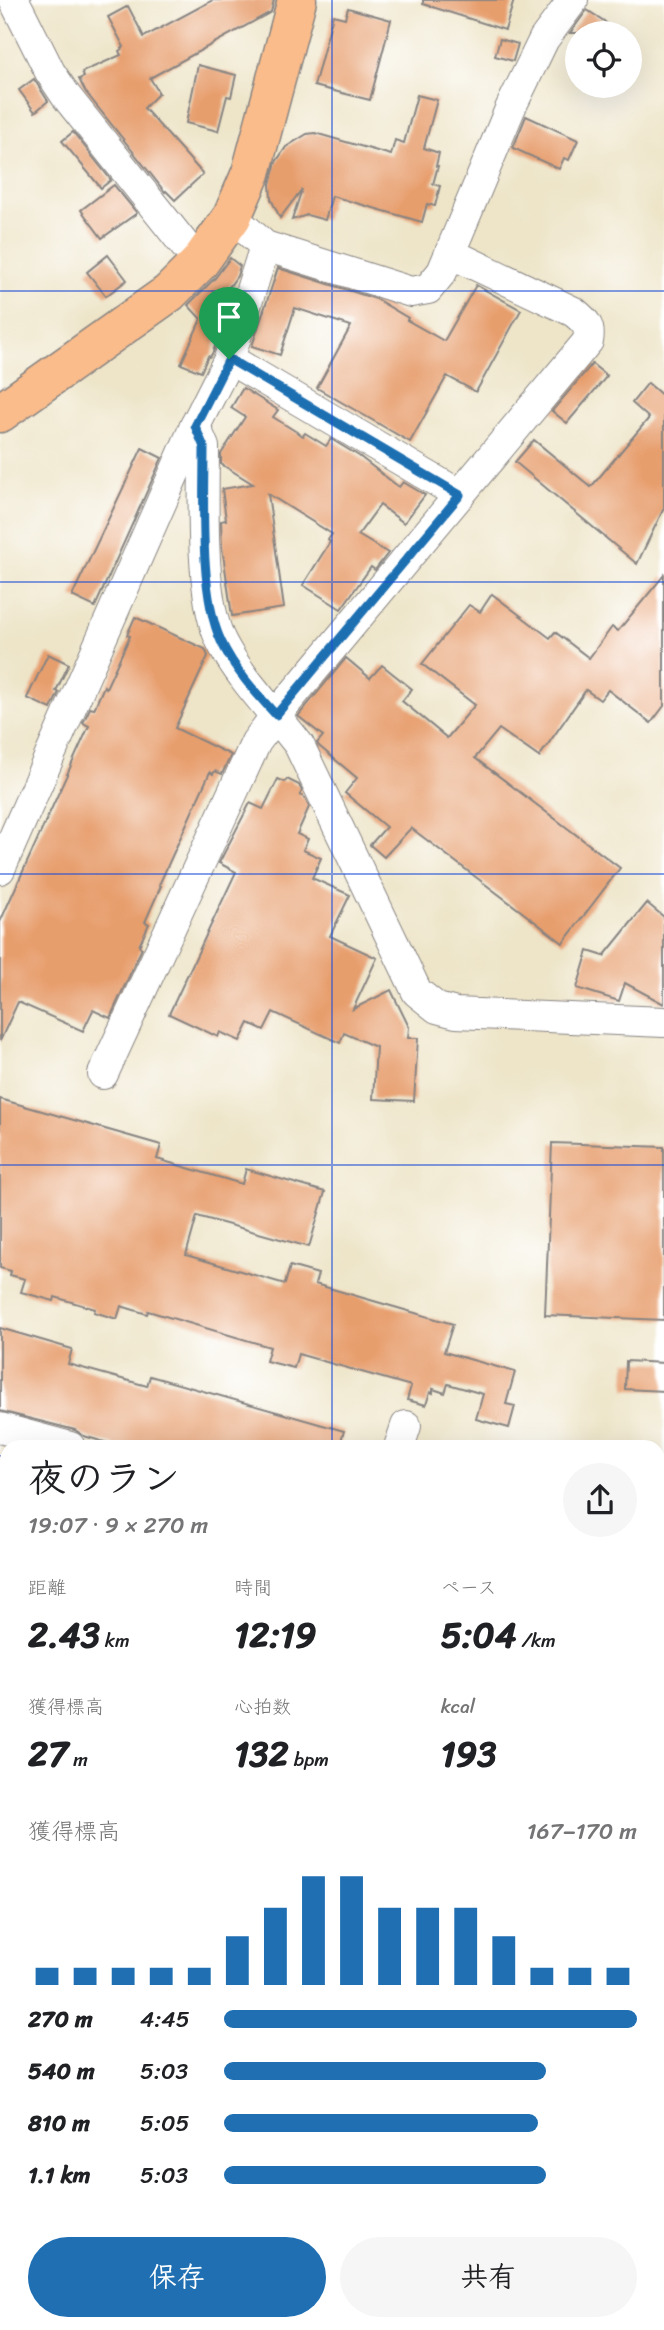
<!DOCTYPE html>
<html lang="ja">
<meta charset="utf-8">
<style>
:root{--surface:#fff;--page:#f6f6f6;--text:#202124;--muted:#757577;--accent:#1f6fb2}
body{margin:0;font-family:Sriracha,"Klee One",sans-serif;background:var(--page);color:var(--text);height:100vh;display:flex;flex-direction:column;font-size:26px;white-space:nowrap}
*{box-sizing:border-box;margin:0}
p{font-size:23px;color:var(--muted)}
.icon{flex:none;width:38px;height:38px;fill:none;stroke:currentColor;stroke-width:2;stroke-linecap:round;stroke-linejoin:round}
.map{position:relative;flex:1;overflow:hidden}
.panel{position:absolute;left:0px;top:1440px;width:665px;height:891px;display:flex;flex-direction:column;background:var(--surface);border-radius:21px 21px 0 0;box-shadow:0 7px 28px #0002}
.panel>*{flex:none}
.tools{position:absolute;left:565px;top:21px;display:grid;gap:14px}
.tools a{display:grid;place-items:center;width:77px;height:77px;border-radius:50%;background:var(--surface);box-shadow:0 7px 28px #0002;font-size:35px}
.pin{position:absolute;display:grid;place-items:center;width:60px;height:60px;color:#fff;margin:-72px -30px;border-radius:50% 50% 50% 0;rotate:-45deg;box-shadow:0 0 7px #0007}
.pin .icon{rotate:45deg}
.round{display:grid;place-items:center;flex:none;width:74px;height:74px;border-radius:37px;background:var(--page)}
.overview{display:flex;align-items:center;justify-content:space-between;height:119px;padding:0 28px}
h1{font-size:38px;font-weight:700;line-height:52px}
.stats{display:grid;grid-template-columns:repeat(3,1fr);gap:10px;height:119px;padding:7px 28px}
.stats div{display:grid;align-content:center}
.stats b{font-size:35px;font-weight:700}
.stats small{font-size:19px;font-weight:400}
.stats p{font-size:19px}
.chart{height:196px;padding:14px 28px}
.chart p{display:flex;justify-content:space-between}
.chart svg{width:100%;height:126px;margin-top:7px;stroke:var(--accent);stroke-width:6}
.cta{display:flex;gap:14px;margin-top:auto;padding:14px 28px}
.cta a{flex:1;height:80px;border-radius:42px;background:var(--accent);color:#fff;font-size:28px;font-weight:700;line-height:80px;text-align:center}
.cta a+a{background:var(--page);color:var(--text)}
ul{padding:0 28px;list-style:none;font-size:23px}
li{display:grid;grid-template-columns:112px 84px 1fr;align-items:center;height:52px}
li i{height:18px;border-radius:9px;background:var(--accent)}
.map>svg:first-child{display:block}
.forest{fill:#65b078;stroke:#44695a;stroke-width:2}
.building{fill:#e79e6d}
.lines{fill:none;stroke-linecap:round;stroke-linejoin:round}
.minor-casing{stroke:#888482;stroke-width:32}
.major-casing{stroke:#888482;stroke-width:41}
.minor{stroke:#fff;stroke-width:30}
.major{stroke:#fabc8b;stroke-width:38}
.route-casing{stroke:#fff;stroke-width:14}
.route{stroke:#1f6fb2;stroke-width:9}
.grid{fill:none;stroke:#1d4ed8;stroke-width:2;stroke-opacity:0.55}
</style>
<div class="map">
<svg width="664" height="2330" viewBox="0 0 664 2330">
<rect width="100%" height="100%" fill="#fff"/>
<filter id="ink" filterUnits="userSpaceOnUse"><feTurbulence type="fractalNoise" baseFrequency=".0143" numOctaves="2"/><feDisplacementMap in="SourceGraphic" scale="14" xChannelSelector="R" yChannelSelector="G"/><feConvolveMatrix kernelMatrix="1 2 1 2 8 2 1 2 1" color-interpolation-filters="sRGB"/></filter>
<filter id="wash" filterUnits="userSpaceOnUse"><feTurbulence type="fractalNoise" baseFrequency=".00686" numOctaves="4" result="noise"/><feDisplacementMap in="SourceGraphic" scale="28" xChannelSelector="R" yChannelSelector="G"/><feGaussianBlur stdDeviation="1.57" result="paint"/><feColorMatrix in="noise" values="0 0 0 0 0 0 0 0 0 0 0 0 0 0 0 0 0 1.4 0 .05"/><feComposite in="paint" operator="in"/></filter>
<g filter="url(#wash)">
<rect width="100%" height="100%" fill="#eee5c9"/>
<polygon class="forest" points="0,2232 7,2235 7,2269 0,2281"/>
<g id="blocks">
<g class="building">
<polygon points="213,0 274,0 271,12 150,78 159,93 144,108 203,174 175,200 166,191 165,192 85,91 79,79 84,77 82,72 121,55 119,51 124,47 108,17 128,6 144,37"/>
<polygon points="423,0 514,0 505,30 423,4"/>
<polygon points="348,8 391,20 370,100 314,86 333,15 345,18"/>
<polygon points="587,10 604,21 616,33 570,33"/>
<polygon points="500,39 518,44 513,61 495,56"/>
<polygon points="198,65 236,75 231,97 227,96 218,131 186,123"/>
<polygon points="34,79 48,101 35,112 19,90"/>
<polygon points="417,95 437,100 424,148 439,153 436,166 438,166 433,184 440,186 435,206 427,204 422,222 332,196 325,220 307,215 292,220 302,189 280,218 271,199 270,184 276,162 286,147 307,134 315,133 391,155 395,140 404,143"/>
<polygon points="526,116 578,140 569,160 564,158 559,169 513,148"/>
<polygon points="73,132 111,180 101,188 62,141"/>
<polygon points="114,185 137,213 102,238 81,210"/>
<polygon points="108,255 127,280 106,296 87,272"/>
<polygon points="230,258 240,266 237,276 227,290 232,293 213,352 210,357 208,356 201,372 181,364 201,319 188,305 215,278"/>
<polygon points="278,268 376,299 408,318 407,320 444,341 476,285 521,310 476,392 447,376 410,442 317,388 351,326 295,308 280,355 252,346"/>
<polygon points="592,364 607,376 567,423 552,411"/>
<polygon points="648,383 664,397 664,508 637,564 515,462 534,440 591,487 649,418 632,403"/>
<polygon points="243,388 278,410 273,417 303,436 305,433 326,446 331,439 359,456 399,487 403,482 425,495 404,523 380,505 358,535 388,553 375,570 371,567 341,609 303,585 330,542 328,540 332,534 268,494 284,608 232,616 222,547 221,521 226,520 222,489 253,484 221,464 221,454 245,417 231,408"/>
<polygon points="142,448 162,458 95,607 72,596"/>
<polygon points="664,575 664,706 651,723 608,690 600,700 586,690 539,757 499,729 475,758 620,868 563,943 411,828 384,857 370,845 386,827 345,793 357,778 319,746 317,743 323,736 298,716 346,658 370,678 382,665 412,689 402,701 447,738 475,705 422,664 469,605 480,612 492,594 550,638 555,632 589,658 612,627 618,631"/>
<polygon points="135,617 205,649 208,656 175,728 231,755 222,774 215,771 213,774 210,772 159,885 161,886 145,922 149,924 139,946 142,948 110,1018 93,1010 83,1031 18,1002 0,1041 0,922 89,726 83,723 90,708 94,709 104,686 106,688 130,636 127,635"/>
<polygon points="48,654 69,664 56,691 59,692 51,709 27,698"/>
<polygon points="278,779 285,782 287,779 299,785 302,791 300,795 305,798 309,807 297,834 308,839 303,850 321,858 312,878 350,895 330,936 377,958 353,1009 391,990 409,1027 408,1038 418,1038 414,1101 373,1099 376,1047 344,1033 340,1043 273,1012 264,1030 249,1023 240,1041 220,1032 218,1037 169,1014 236,872 219,863 250,803 263,809"/>
<polygon points="647,903 664,917 664,1004 625,983 619,1001 577,988 588,951 604,956"/>
<polygon points="0,1099 161,1145 157,1159 242,1184 246,1169 325,1192 309,1247 197,1216 186,1255 285,1284 290,1266 318,1274 315,1284 453,1324 444,1352 515,1372 506,1404 515,1406 509,1428 476,1419 483,1394 448,1384 445,1393 433,1389 433,1393 430,1392 426,1405 407,1400 411,1386 298,1354 294,1368 266,1361 270,1347 148,1311 147,1314 121,1306 117,1319 94,1312 95,1309 55,1297 54,1301 21,1292 25,1279 10,1275 11,1271 0,1268"/>
<polygon points="552,1143 664,1147 664,1320 545,1315"/>
<polygon points="0,1328 72,1349 68,1364 147,1386 150,1376 344,1431 339,1447 121,1447 84,1436 75,1430 0,1411"/>
<polygon points="626,1361 664,1363 664,1391 625,1389"/>
</g>
</g>
</g>
<g filter="url(#ink)">
<use href="#blocks" fill-opacity="0" stroke="#888482" stroke-width="2"/>
<g class="lines">
<g class="minor-casing">
<g id="minor">
<polyline points="14,0 50,72 66,96 199,263"/>
<polyline points="232,217 265,246 411,292 428,289 442,272 510,109 544,39 573,0"/>
<polyline points="229,359 460,495"/>
<path d="M195 426 204 447C204 497 199 600 222 643 242 681 273 711 299 745L417 992 437 1008 456 1013 664 1022"/>
<polyline points="0,869 195,426 229,359 265,246"/>
<path d="M103 1074 256 742 276 715 588 341C591 326 585 321 574 312L450 253"/>
<polyline points="0,1428 70,1447"/>
<polyline points="399,1447 406,1426"/>
<polyline points="0,1675 7,1677"/>
<polyline points="0,1706 7,1708"/>
<polyline points="658,1937 664,1939"/>
<polyline points="0,1971 7,1973"/>
<polyline points="658,2055 664,2057"/>
<polyline points="0,2073 7,2075"/>
<polyline points="658,2195 664,2178"/>
<polyline points="658,2262 664,2265"/>
<polyline points="536,2324 553,2330"/>
<polyline points="277,2330 278,2324"/>
<polyline points="456,2330 459,2324"/>
<polyline points="612,2330 614,2324"/>
</g>
</g>
<g class="major-casing">
<polyline id="major" points="0,413 169,293 199,263 232,217 251,173 297,0"/>
</g>
<use href="#minor" class="minor"/>
<use href="#major" class="major"/>
</g>
</g>
<g class="lines" filter="url(#ink)">
<g class="route-casing">
<path id="route" d="M229 359 460 495 276 715C255 692 234 669 221 641 199 594 204 500 204 447L195 426Z"/>
</g>
<use href="#route" class="route"/>
</g>
<path class="grid" d="M332 0V1447M0 291H664M0 582H664M0 874H664M0 1165H664M0 1456H7M658 1456H664M0 1747H7M658 1747H664M0 2039H7M658 2039H664M332 2324V2330"/>
</svg>
<div class="tools">
<a><svg class="icon" aria-label="locate" viewBox="0 0 24 24"><circle cx="12" cy="12" r="6"/><path d="M12 2v4M12 18v4M2 12h4M18 12h4"/></svg></a>
</div>
<div class="pin" style="left:229px;top:359px;background:#1e9e55"><svg class="icon" aria-label="arrive" viewBox="0 0 24 24"><path d="M6 21V4h12l-3 4 3 4H6"/></svg></div>
<section class="panel">
<div class="overview"><div><h1>夜のラン</h1><p>19:07 · 9 × 270 m</p></div><a class="round"><svg class="icon" aria-label="share" viewBox="0 0 24 24"><path d="M12 15V3M7 8l5-5 5 5M5 13v7h14v-7"/></svg></a></div>
<div class="stats">
<div><p>距離</p><b>2.43<small> km</small></b></div>
<div><p>時間</p><b>12:19</b></div>
<div><p>ペース</p><b>5:04<small> /km</small></b></div>
</div>
<div class="stats">
<div><p>獲得標高</p><b>27<small> m</small></b></div>
<div><p>心拍数</p><b>132<small> bpm</small></b></div>
<div><p>kcal</p><b>193</b></div>
</div>
<div class="chart"><p><span>獲得標高</span>167–170 m</p>
<svg viewBox="0 0 160 44" preserveAspectRatio="none"><path d="M5 44V38M15 44V38M25 44V38M35 44V38M45 44V38M55 44V27M65 44V17M75 44V6M85 44V6M95 44V17M105 44V17M115 44V17M125 44V27M135 44V38M145 44V38M155 44V38"/></svg>
</div>
<ul>
<li><b>270 m</b>4:45<i style="width:100%"></i></li>
<li><b>540 m</b>5:03<i style="width:78%"></i></li>
<li><b>810 m</b>5:05<i style="width:76%"></i></li>
<li><b>1.1 km</b>5:03<i style="width:78%"></i></li>
</ul>
<div class="cta"><a>保存</a><a>共有</a></div>
</section>
</div>
